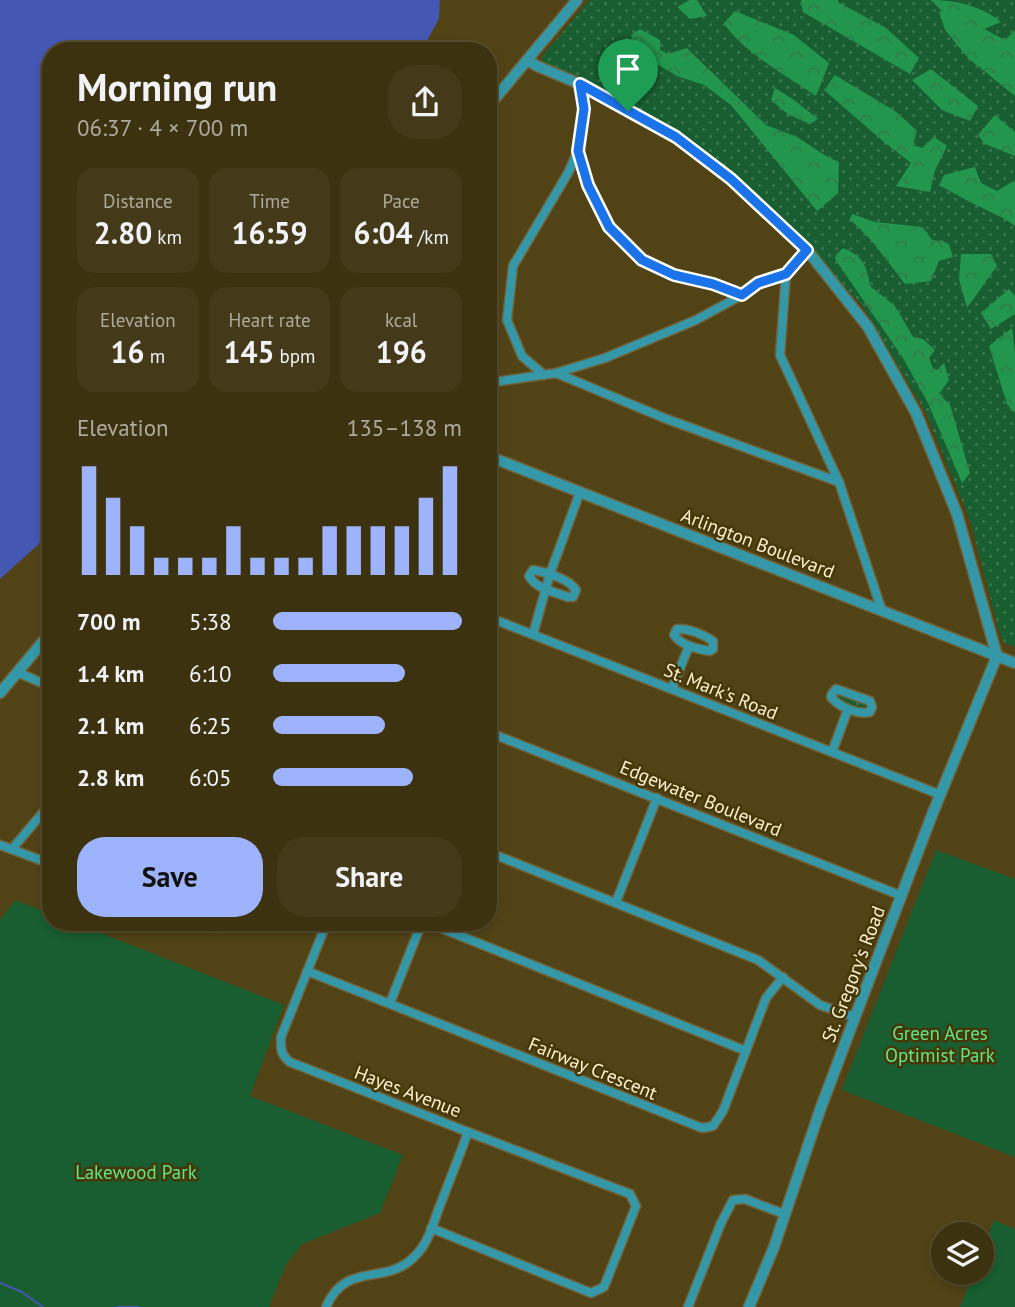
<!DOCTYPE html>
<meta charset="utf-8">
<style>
:root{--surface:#3d3210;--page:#443a19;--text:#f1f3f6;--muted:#adaa9f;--line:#564d30;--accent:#9db4fd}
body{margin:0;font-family:"PT Sans",sans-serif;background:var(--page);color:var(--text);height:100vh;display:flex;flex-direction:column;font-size:26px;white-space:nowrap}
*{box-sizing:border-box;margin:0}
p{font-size:23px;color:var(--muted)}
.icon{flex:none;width:38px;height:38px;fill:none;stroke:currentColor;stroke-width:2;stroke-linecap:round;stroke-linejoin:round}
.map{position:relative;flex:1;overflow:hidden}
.drawer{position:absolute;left:42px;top:42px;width:455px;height:889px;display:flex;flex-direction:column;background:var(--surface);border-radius:28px;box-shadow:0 4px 10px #0003,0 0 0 2px var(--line)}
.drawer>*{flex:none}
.controls{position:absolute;left:931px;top:1222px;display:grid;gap:14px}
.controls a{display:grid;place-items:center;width:63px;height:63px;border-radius:50%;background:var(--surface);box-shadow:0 4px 10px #0003,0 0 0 2px var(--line);font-size:35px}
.pin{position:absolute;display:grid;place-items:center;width:60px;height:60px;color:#fff;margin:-72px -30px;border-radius:50% 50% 50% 0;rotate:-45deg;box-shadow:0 0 7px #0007}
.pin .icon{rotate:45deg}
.round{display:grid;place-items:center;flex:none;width:74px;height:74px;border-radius:28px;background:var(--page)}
.overview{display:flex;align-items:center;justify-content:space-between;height:119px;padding:0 35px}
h1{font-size:38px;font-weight:700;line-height:52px}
.figures{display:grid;grid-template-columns:repeat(3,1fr);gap:10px;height:119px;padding:7px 35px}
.figures div{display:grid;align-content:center;border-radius:18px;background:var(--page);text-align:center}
.figures b{font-size:30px;font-weight:700}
.figures small{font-size:19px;font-weight:400}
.figures p{font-size:19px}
.chart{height:196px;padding:14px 35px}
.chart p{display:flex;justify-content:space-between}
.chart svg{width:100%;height:126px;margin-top:7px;stroke:var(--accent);stroke-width:6}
.button{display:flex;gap:14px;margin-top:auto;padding:14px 35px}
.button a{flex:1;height:80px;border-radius:28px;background:var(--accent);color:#111;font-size:28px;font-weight:700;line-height:80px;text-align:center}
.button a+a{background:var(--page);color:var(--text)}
ul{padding:0 35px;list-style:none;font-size:23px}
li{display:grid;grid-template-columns:112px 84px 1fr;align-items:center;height:52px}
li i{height:18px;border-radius:9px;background:var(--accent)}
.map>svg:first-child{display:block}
.grass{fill:url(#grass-dots)}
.forest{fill:url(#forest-crowns)}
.park{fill:#185e30}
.water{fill:#4357b3}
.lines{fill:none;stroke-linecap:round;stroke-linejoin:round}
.stream{stroke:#4357b3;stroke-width:2}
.minor-casing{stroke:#706238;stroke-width:11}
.tertiary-casing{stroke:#706238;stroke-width:13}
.minor{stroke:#3498a9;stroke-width:8}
.tertiary{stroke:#3498a9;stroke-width:10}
.route-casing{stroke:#fff;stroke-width:14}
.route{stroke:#1a73e8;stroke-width:9}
.labels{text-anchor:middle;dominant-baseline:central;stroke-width:5;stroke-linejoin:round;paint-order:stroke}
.street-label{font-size:19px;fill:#fdf1d2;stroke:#463809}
.park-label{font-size:19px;fill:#5de688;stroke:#463809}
</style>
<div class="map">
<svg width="1015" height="1307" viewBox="0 0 1015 1307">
<defs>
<pattern id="grass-dots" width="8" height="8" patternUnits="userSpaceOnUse" patternTransform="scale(1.75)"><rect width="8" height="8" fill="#185e30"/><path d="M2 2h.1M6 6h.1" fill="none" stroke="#3a764d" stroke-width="1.8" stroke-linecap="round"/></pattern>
<pattern id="forest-crowns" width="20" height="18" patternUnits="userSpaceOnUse" patternTransform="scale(1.75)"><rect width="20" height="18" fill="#23964e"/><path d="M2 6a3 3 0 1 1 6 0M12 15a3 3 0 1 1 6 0" fill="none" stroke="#317b49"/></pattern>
</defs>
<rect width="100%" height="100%" fill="#514316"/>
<g class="grass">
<polygon points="589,0 1015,0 1015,647 1003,642 998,627 996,626 997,623 970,520 925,411 863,307 789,226 739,180 699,146 583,80 542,61 542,57"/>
<polygon points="836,693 866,702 869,708 867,711 847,705 835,697"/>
</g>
<g class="forest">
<polygon points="690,0 697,0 707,16 690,19 677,7"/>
<polygon points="801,0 838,0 838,2 886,28 919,58 910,74 803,12"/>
<path d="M931 0C955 0 982 6 1001 22L984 29 1005 40 1015 30V96L968 58 945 30 939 11 943 12Z"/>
<path d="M735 11 794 35 829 63 816 96C790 78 739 49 724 23Z"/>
<polygon points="640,29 660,40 660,50 668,54 687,48 766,125 797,137 826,156 839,162 838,193 817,211 731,105 704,85 677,76 655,63 634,45 631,35"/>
<polygon points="931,69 978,106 970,121 942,110 912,80"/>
<polygon points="835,75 895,111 917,131 913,145 922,148 934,137 947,146 935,170 930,192 896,186 911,163 884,142 824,90"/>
<polygon points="775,88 794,100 818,119 810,124 789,115 771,100"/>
<polygon points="995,115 1015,132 1015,156 985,144 978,135"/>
<polygon points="975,167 981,183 997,191 1013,181 1015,182 1015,226 1005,219 968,201 939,185 944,175"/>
<polygon points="852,214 875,222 923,227 932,240 942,241 949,244 953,257 939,261 931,281 905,284 872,241 850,219"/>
<path d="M843 248C863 256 867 266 870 286L895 306 913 337 923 339 935 350 929 358 933 368 937 370 944 363 949 380 939 394 950 405 970 473 962 483 928 403 903 358 835 259 836 255Z"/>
<polygon points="961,254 991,254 997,266 967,308 959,279"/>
<polygon points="1009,289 1015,296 1015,314 991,329 981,313"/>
<polygon points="1012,328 1015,352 1015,413 1007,404 989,346"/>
</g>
<g class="park">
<polygon points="936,850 1015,879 1015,1157 842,1090"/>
<polygon points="15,900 51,914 51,922 73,922 284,1005 250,1096 403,1155 380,1213 302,1244 286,1265 269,1307 0,1307 0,920"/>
<polygon points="994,1220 1015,1229 1015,1307 960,1307 974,1272 982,1272 982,1252"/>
</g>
<polygon class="water" points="0,0 440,0 439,19 421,51 51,51 51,527 39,544 0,579"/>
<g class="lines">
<g class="stream">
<polyline points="0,1283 22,1292 43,1307"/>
<polyline points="118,1307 138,1307"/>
</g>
<g class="minor-casing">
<g id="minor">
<polyline points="578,151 588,185 609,227 642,259 674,275 713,284 742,295"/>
<polyline points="786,274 780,355 839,482 882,611"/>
<polyline points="556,373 664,418 839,482"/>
<polyline points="544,375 522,356 507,320 513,266 568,173 578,151 584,109 580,84"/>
<polyline points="488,383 556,373 605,358 696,320 742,295 758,283 786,274 807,250"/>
<path d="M533 570C547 572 569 579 576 590L573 597H568C555 592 536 589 529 576Z"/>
<polyline points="488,617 941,795"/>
<path d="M677 629C689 628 704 635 713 641V649L710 651C698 649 682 646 674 635Z"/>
<polyline points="533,634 550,574 580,492"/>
<polyline points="17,672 51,687"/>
<polyline points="672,688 689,646"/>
<path d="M836 689 870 701 872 707 870 712C858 715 839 707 831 697L832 694Z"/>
<polyline points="488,732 902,896"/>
<polyline points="832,752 848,709"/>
<polyline points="0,845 51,864"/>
<polyline points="12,849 51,803"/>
<polyline points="488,852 758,960 820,1005 855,1017"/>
<polyline points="616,902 657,798"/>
<path d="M200 922C212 927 218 932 230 922"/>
<polyline points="426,922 746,1051"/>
<polyline points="307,971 702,1128 713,1126 723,1111 766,998 783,977"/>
<polyline points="390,1003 422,922"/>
<polyline points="431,1228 591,1293 604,1287 636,1206 630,1194 468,1132"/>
<path d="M326 1307C346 1260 386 1287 415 1256 428 1244 433 1224 439 1208 449 1182 459 1157 468 1132L290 1062C280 1054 281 1049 281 1037L327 922"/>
<polyline points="688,1307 721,1223 733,1200 745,1199 784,1214"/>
</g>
</g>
<g class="tertiary-casing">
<g id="tertiary">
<polyline points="527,60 537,66 580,84 676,137 731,179 807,250 868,327 916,413 957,514 997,656"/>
<polyline points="488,107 577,0"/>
<polyline points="488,456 1015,663"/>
<polyline points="0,693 51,632"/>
<polyline points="749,1307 774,1247 820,1110 855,1017 932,815 997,656"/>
</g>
</g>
<use href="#minor" class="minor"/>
<use href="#tertiary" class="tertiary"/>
</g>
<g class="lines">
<g class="route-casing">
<polygon id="route" points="580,84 676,137 731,179 807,250 786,274 758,283 742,295 713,284 674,275 642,260 609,227 588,185 578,151 584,109"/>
</g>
<use href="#route" class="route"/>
</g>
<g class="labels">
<g class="street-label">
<text transform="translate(758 543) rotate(21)">Arlington Boulevard</text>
<text transform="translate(721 691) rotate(22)">St. Mark's Road</text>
<text transform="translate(701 798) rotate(22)">Edgewater Boulevard</text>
<text transform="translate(853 974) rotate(-69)">St. Gregory's Road</text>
<text transform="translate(593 1068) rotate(22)">Fairway Crescent</text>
<text transform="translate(408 1091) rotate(21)">Hayes Avenue</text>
</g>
<g class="park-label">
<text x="940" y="1033">Green Acres<tspan x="940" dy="22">Optimist Park</tspan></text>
<text x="136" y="1172">Lakewood Park</text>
</g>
</g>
</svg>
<div class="controls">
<a><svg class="icon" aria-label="layers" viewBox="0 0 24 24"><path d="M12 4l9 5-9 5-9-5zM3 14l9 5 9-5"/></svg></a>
</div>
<div class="pin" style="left:628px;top:111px;background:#1e9e55"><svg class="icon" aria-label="arrive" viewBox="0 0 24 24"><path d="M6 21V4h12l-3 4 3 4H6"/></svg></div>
<section class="drawer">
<div class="overview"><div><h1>Morning run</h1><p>06:37 · 4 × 700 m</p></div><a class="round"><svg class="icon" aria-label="share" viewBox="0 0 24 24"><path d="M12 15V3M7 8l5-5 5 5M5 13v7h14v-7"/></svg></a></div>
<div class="figures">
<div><p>Distance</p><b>2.80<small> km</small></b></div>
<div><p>Time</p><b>16:59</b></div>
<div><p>Pace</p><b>6:04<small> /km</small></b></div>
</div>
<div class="figures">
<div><p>Elevation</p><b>16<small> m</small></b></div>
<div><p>Heart rate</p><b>145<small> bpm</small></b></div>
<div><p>kcal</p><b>196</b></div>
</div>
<div class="chart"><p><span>Elevation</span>135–138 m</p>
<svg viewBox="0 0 160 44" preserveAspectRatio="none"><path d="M5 44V6M15 44V17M25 44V27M35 44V38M45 44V38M55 44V38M65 44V27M75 44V38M85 44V38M95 44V38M105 44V27M115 44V27M125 44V27M135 44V27M145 44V17M155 44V6"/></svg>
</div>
<ul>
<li><b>700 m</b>5:38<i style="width:100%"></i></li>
<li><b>1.4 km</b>6:10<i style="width:70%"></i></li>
<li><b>2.1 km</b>6:25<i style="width:59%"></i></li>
<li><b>2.8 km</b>6:05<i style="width:74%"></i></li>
</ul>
<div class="button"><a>Save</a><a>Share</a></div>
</section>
</div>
